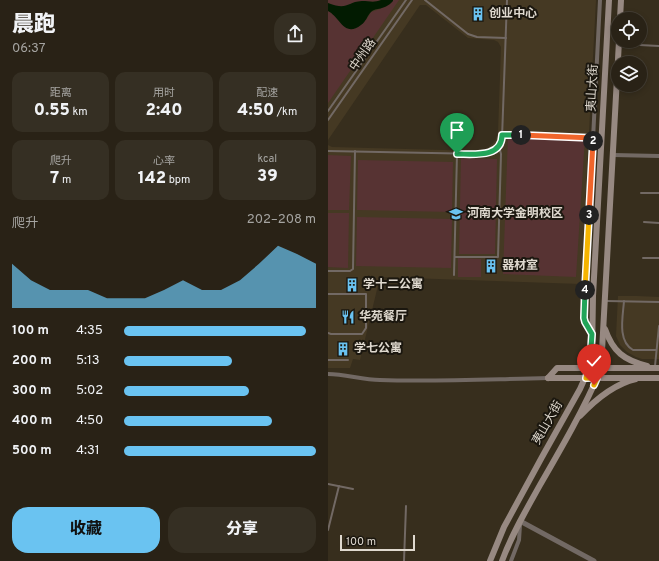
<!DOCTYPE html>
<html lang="zh">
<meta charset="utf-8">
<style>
:root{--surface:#292216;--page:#352f23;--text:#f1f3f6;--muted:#a5a4a1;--line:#453f35;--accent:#6ac3f1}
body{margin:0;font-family:Overpass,"Noto Sans SC",sans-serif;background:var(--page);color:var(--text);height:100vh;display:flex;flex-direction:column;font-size:15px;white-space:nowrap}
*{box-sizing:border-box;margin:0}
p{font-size:13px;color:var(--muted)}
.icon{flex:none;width:22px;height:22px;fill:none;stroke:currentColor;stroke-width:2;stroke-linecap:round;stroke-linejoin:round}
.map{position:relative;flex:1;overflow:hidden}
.details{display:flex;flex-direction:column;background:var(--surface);width:328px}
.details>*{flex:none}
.buttons{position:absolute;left:283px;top:12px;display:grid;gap:8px}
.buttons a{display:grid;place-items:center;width:36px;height:36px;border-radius:50%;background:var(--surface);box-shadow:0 2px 6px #0003,0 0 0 1px var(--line);font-size:20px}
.scale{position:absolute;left:12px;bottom:10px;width:75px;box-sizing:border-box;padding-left:4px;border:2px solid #dfd9cf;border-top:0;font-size:11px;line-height:14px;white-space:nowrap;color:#dfd9cf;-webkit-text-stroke:3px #1b170f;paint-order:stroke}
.pin{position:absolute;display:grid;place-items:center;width:34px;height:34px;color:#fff;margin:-41px -17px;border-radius:50% 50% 50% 0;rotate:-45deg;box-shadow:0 0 4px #0007}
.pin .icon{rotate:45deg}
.km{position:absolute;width:20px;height:20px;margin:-10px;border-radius:50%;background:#222;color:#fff;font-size:11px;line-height:20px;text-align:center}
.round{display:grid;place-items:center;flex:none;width:42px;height:42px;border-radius:16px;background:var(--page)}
.head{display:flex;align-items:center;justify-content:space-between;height:68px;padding:0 12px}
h1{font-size:22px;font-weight:800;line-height:30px}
.stats{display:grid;grid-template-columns:repeat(3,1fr);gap:6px;height:68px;padding:4px 12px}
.stats div{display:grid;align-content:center;border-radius:10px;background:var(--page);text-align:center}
.stats b{font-size:17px;font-weight:800}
.stats small{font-size:11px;font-weight:400}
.stats p{font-size:11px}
.chart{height:112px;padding:8px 12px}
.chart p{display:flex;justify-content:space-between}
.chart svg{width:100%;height:72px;margin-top:4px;fill:var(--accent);opacity:.7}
.primary-button{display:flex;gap:8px;margin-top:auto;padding:8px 12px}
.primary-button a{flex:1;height:46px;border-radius:16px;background:var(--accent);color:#111;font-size:16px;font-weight:800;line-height:46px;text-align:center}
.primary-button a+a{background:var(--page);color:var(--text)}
ul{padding:0 12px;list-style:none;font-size:13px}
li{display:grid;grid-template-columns:64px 48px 1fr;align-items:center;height:30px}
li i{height:10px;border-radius:5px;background:var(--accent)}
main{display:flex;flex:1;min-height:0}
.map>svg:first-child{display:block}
.built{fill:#453923}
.green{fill:#573333}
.water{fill:#021b01}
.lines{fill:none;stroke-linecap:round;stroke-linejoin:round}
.service{stroke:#726964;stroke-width:2}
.minor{stroke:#726964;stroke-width:4}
.tertiary{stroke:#726964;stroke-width:5}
.secondary{stroke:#978982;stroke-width:6}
.split-1-casing{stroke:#fff;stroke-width:8}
.split-2-casing{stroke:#fff;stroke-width:8}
.split-3-casing{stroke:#fff;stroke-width:8}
.split-4-casing{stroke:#fff;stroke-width:8}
.split-5-casing{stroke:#fff;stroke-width:8}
.split-6-casing{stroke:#fff;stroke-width:8}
.split-1{stroke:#22a559;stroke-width:5}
.split-2{stroke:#f0652b;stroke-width:5}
.split-3{stroke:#f0652b;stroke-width:5}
.split-4{stroke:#f5b400;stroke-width:5}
.split-5{stroke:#22a559;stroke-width:5}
.split-6{stroke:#f5b400;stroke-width:5}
.labels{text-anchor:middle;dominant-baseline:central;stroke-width:4;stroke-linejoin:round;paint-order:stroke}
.poi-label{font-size:12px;font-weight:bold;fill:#dfd9cf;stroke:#1b170f;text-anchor:start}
.street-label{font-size:12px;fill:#dfd9cf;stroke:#1b170f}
</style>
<main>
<section class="details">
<div class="head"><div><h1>晨跑</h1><p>06:37</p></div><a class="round"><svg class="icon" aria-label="share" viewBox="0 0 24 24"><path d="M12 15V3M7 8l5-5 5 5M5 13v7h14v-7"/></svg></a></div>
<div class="stats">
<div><p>距离</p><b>0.55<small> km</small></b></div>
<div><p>用时</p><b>2:40</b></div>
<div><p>配速</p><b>4:50<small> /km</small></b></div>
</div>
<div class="stats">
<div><p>爬升</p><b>7<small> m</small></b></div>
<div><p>心率</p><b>142<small> bpm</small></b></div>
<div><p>kcal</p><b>39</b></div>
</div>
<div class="chart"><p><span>爬升</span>202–208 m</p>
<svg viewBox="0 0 160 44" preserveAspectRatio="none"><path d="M0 44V17L10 27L20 33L30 33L40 33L50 38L60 38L70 38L80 33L90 27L100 33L110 33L120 27L130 17L140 6L150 11L160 17V44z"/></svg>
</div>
<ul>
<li><b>100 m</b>4:35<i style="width:95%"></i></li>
<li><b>200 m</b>5:13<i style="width:56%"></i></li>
<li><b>300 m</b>5:02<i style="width:65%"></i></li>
<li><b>400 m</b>4:50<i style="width:77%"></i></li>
<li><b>500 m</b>4:31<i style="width:100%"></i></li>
</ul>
<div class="primary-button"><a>收藏</a><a>分享</a></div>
</section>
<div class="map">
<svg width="331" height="561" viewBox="0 0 331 561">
<rect width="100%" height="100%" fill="#372e1d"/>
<g class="built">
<polygon points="0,0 268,0 253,284 52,277 32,360 25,359 22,368 0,368 0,145 4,147 153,151 158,150 167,141 170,133 173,47 170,42 166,40 140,38 98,5 92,5 0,140"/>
<polygon points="290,296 309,296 331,297 331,359 314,359 308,357 299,352 292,345 288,336"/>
</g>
<g class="green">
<path d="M0 0H53C45 4 37 0 28 2 22 4 18 7 12 7 8 7 4 5 0 3Z"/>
<polygon points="65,0 71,0 0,103 0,11 6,14 38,20 43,12 52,9"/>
<polygon points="180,135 257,137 248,277 175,274"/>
<polygon points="0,155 23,156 21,210 0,210"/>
<polygon points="133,158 169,159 167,254 131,254"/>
<polygon points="30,160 125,162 124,212 29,210"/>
<polygon points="0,213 21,213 20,268 0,267"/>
<polygon points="29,217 124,219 123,268 28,266"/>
<polygon points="130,258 153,259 153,277 130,277"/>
</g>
<path class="water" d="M53 0H65V1C56 11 48 7 43 12 39 16 38 22 33 25 16 38 12 17 0 11V3C20 11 18 2 34 1 41 1 46 3 53 0Z"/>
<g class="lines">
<g class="service">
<polyline points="97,0 140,34 149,37 178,38"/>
<polyline points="292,44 331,46"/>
<polyline points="0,111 78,0"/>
<polyline points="0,120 84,0"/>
<polyline points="174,135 265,139"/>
<path d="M0 151 155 154C165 152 170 148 174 138L179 0"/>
<polyline points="313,193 331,193"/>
<polyline points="316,222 331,223"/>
<polyline points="127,257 170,257 173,154 171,146"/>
<polyline points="315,258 331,258"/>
<polyline points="0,271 22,271 25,269 27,151"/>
<polyline points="126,275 129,154"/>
<polyline points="0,294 38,294 38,328 34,334 3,334 0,333"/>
<polyline points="279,301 331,302"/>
<path d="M296 301C295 316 289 341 305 350H328"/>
<polyline points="0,360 20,360"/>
<polyline points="327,366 331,326"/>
<polyline points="0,484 25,489"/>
<polyline points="0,530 11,486"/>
<polyline points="76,561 78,506"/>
</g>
<g class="minor">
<polyline points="285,155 331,156"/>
<polyline points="264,333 257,322 256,318 272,0"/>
<path d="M0 374C18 374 34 380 52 380 108 382 164 379 220 378"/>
<polyline points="183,561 191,540 192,525"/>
</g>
<polyline class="tertiary" points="192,521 266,561"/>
<g class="secondary">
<polyline points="292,19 293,0"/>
<path d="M277 329C285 352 296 360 319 366"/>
<polyline points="220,378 229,368 331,368"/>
<polyline points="220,378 331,378"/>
<path d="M252 416C267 400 286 384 308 379"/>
<polyline points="162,561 176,527 214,457 252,389 261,369 264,355 265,296 281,0"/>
<path d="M174 561C184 534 198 510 212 485 234 447 256 409 273 369L291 41"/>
</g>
</g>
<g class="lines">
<g class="split-1-casing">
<path id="split-1" d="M129 154C146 154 174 158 174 135H193"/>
</g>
<g class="split-2-casing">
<polyline id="split-2" points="193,135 265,138 265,141"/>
</g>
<g class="split-3-casing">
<polyline id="split-3" points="261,215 265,141"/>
</g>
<g class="split-4-casing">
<polyline id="split-4" points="257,290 261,215"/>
</g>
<g class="split-5-casing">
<polyline id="split-5" points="257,290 256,318 257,322 264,334 262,362"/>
</g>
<g class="split-6-casing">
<polyline id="split-6" points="262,362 258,378 269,378 266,385"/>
</g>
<use href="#split-1" class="split-1"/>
<use href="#split-2" class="split-2"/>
<use href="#split-3" class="split-3"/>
<use href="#split-4" class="split-4"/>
<use href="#split-5" class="split-5"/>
<use href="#split-6" class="split-6"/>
</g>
<defs>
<g id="building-bare" transform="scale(1.08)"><path d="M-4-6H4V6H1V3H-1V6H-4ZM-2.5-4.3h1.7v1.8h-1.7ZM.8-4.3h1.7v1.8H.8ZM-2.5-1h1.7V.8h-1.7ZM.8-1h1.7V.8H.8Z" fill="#6ac3f1" stroke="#1b170f" stroke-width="2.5" paint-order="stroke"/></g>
<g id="university-bare" transform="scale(1.08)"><path d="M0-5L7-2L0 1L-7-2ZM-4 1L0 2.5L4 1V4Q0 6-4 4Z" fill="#6ac3f1" stroke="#1b170f" stroke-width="2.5" paint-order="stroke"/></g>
<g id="restaurant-bare" transform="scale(1.08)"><path d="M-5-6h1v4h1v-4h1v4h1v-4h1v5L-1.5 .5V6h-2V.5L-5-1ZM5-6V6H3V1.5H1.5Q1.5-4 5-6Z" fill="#6ac3f1" stroke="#1b170f" stroke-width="2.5" paint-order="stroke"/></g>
</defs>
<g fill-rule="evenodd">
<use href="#building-bare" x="150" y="14"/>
<use href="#university-bare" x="128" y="214"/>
<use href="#building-bare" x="163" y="266"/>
<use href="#building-bare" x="24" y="285"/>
<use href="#restaurant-bare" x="20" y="317"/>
<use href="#building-bare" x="15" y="349"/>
</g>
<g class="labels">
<g class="poi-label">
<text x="161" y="14">创业中心</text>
<text x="139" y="214">河南大学金明校区</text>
<text x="174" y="266">器材室</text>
<text x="35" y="285">学十二公寓</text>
<text x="31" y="317">华苑餐厅</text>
<text x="26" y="349">学七公寓</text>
</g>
<g class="street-label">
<text transform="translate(35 55) rotate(-55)">中州路</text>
<text transform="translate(265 88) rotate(-87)">夷山大街</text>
<text transform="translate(220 423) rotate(-60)">夷山大街</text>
</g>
</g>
</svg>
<div class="buttons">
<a><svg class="icon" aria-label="locate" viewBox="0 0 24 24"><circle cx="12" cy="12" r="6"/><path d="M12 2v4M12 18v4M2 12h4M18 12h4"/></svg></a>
<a><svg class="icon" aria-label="layers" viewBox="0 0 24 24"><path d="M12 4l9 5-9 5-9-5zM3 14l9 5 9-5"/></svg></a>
</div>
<div class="scale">100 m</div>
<div class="pin" style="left:129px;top:154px;background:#1e9e55"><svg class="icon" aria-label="arrive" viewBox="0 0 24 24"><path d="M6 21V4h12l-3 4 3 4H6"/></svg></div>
<div class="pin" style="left:266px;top:385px;background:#d93025"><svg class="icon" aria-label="check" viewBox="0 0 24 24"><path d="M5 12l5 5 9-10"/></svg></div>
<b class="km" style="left:193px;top:135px">1</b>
<b class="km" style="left:265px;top:141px">2</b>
<b class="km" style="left:261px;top:215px">3</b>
<b class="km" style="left:257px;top:290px">4</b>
</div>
</main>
